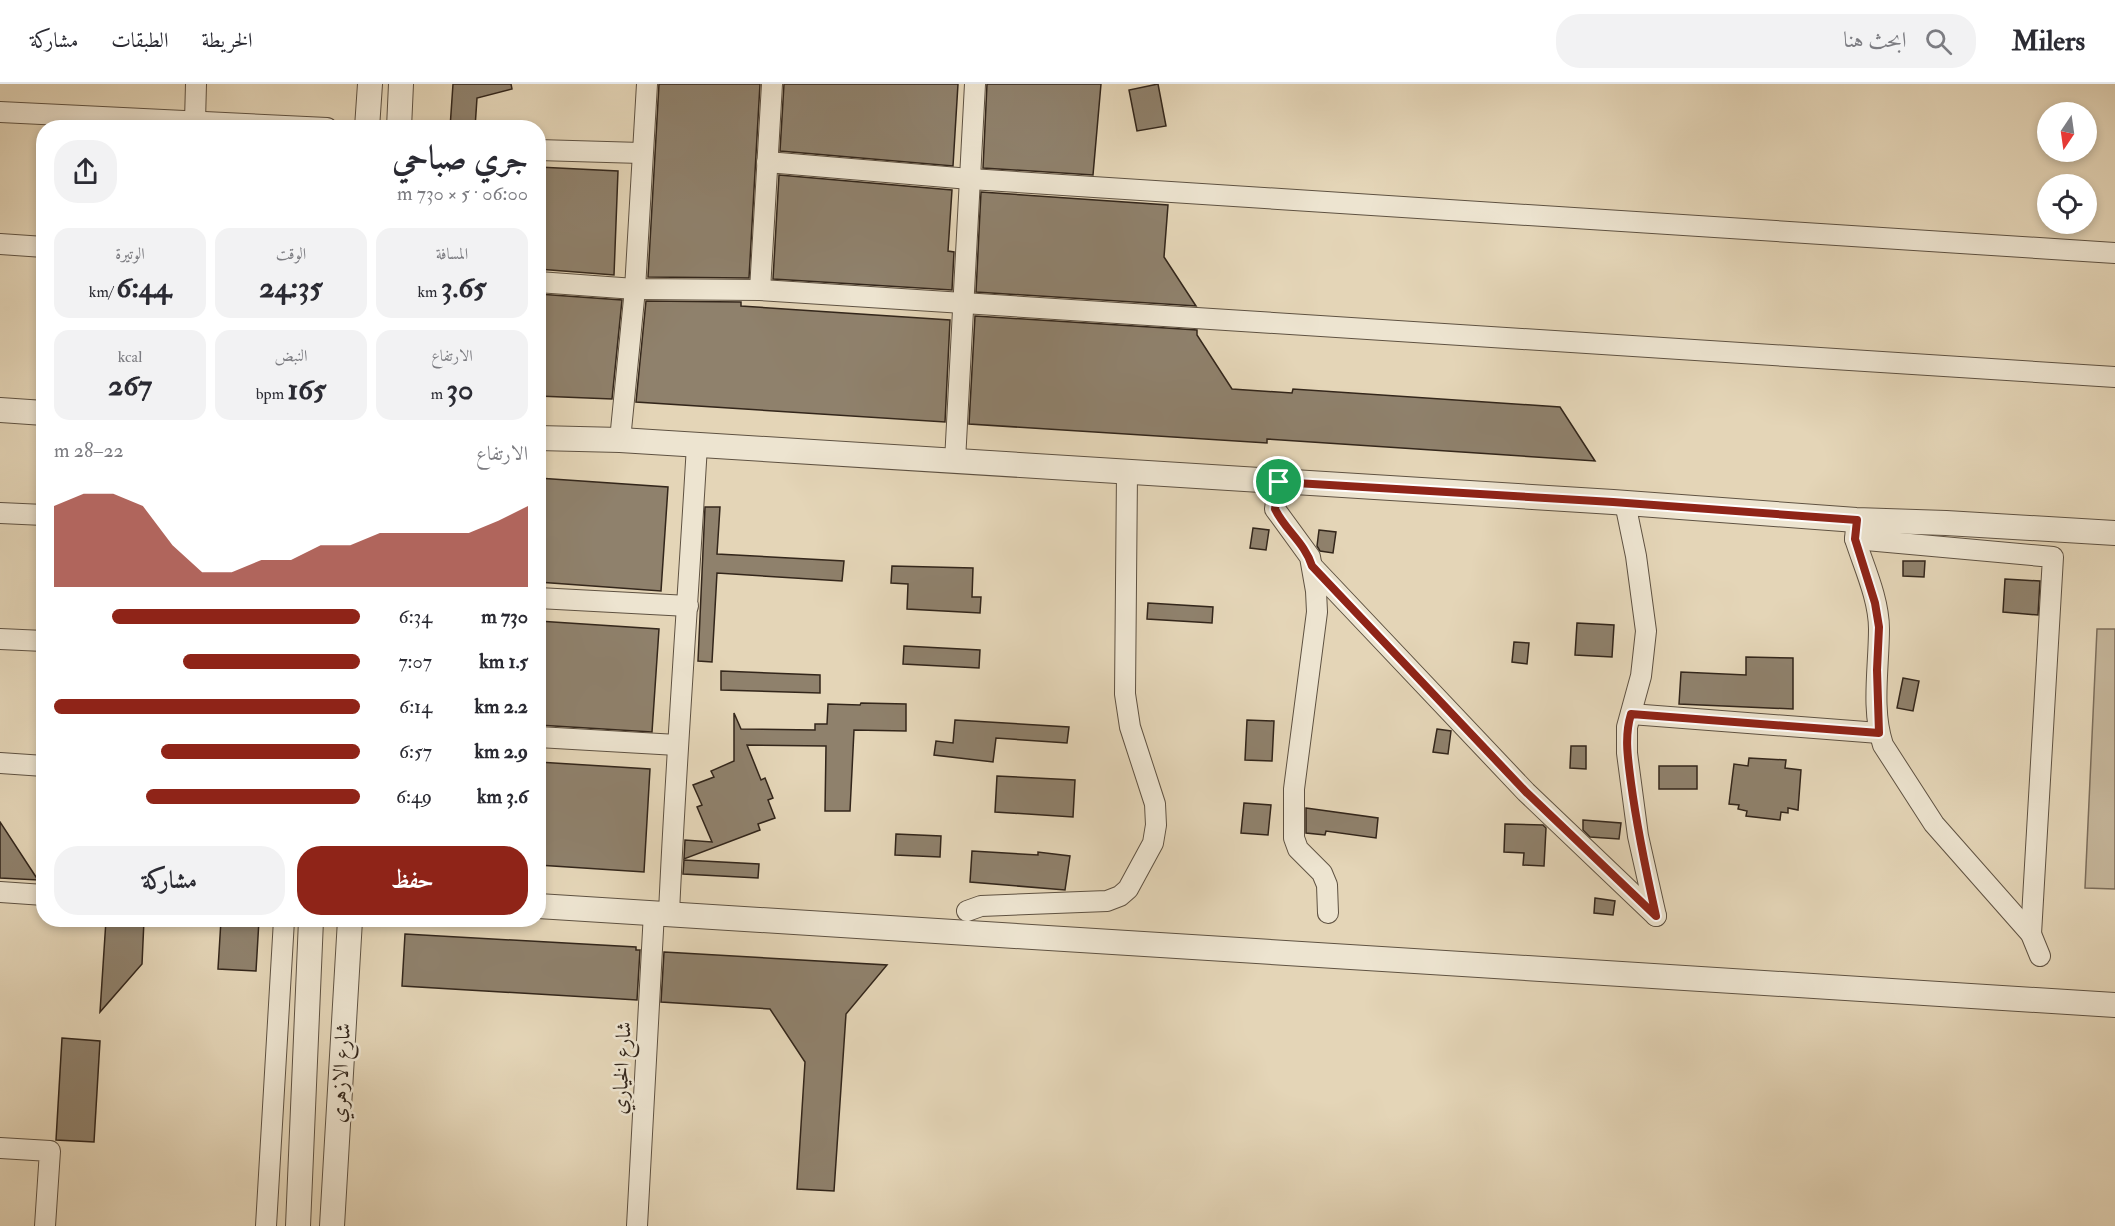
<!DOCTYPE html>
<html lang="ar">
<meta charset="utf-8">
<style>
:root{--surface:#fff;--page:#f2f2f3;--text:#2b2b33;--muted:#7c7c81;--line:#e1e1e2;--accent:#8f2418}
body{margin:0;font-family:"IM FELL Double Pica",Amiri,serif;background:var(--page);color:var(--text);direction:rtl;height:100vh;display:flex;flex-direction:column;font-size:22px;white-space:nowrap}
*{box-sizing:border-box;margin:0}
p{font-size:20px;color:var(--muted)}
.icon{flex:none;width:33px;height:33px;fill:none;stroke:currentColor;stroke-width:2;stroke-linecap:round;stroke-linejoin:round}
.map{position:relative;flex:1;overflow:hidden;direction:ltr}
.panel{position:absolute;left:36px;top:36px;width:510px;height:807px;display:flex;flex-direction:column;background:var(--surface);border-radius:24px;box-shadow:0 3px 9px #0003;direction:rtl}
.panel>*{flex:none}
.needle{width:39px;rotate:193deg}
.buttons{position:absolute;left:2037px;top:18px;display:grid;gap:12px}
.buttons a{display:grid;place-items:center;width:60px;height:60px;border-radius:50%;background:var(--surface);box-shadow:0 3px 9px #0003;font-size:30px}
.pin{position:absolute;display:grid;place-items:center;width:51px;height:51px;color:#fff;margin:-26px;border:3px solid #fff;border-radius:50%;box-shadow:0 2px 6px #0007}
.round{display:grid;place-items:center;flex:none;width:63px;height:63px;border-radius:24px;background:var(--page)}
.head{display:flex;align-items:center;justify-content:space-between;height:102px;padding:0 18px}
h1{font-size:33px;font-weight:800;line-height:45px}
.metrics{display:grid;grid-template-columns:repeat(3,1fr);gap:9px;height:102px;padding:6px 18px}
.metrics div{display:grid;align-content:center;border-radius:15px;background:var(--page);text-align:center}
.metrics b{font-size:30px;font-weight:800}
.metrics small{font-size:16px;font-weight:400}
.metrics p{font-size:16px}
.chart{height:168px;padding:12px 18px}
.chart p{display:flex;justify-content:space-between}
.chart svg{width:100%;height:108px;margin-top:6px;fill:var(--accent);opacity:.7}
.action{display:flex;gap:12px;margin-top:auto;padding:12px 18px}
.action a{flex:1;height:69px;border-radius:24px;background:var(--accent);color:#fff;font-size:24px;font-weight:800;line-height:69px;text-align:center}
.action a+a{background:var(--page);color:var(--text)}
ul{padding:0 18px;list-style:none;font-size:20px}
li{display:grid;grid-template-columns:96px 72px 1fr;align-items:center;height:45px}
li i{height:15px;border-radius:8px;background:var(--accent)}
header{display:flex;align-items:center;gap:36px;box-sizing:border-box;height:84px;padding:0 30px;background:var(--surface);border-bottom:2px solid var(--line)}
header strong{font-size:28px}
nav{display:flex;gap:33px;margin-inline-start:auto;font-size:21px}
.search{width:420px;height:54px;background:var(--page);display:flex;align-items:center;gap:15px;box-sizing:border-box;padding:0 21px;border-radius:24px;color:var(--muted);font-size:22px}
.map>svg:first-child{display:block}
.grass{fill:#c6b79c;stroke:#7c6e5c;stroke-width:1.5}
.building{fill:#8f816c;stroke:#33261b;stroke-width:1.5}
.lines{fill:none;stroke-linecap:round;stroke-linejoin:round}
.minor-casing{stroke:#5f5242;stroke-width:22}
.tertiary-casing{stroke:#5f5242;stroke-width:26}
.minor{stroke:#ede4d0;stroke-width:20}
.tertiary{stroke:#ede4d0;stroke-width:24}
.route-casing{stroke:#fff;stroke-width:12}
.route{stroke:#8f2418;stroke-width:8}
.labels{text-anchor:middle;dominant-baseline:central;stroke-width:5;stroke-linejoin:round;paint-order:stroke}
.street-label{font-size:21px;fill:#33261b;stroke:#ede4d0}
</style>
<header>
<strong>Milers</strong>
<div class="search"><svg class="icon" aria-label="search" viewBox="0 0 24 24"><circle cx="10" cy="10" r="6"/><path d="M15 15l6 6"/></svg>ابحث هنا</div>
<nav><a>الخريطة</a><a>الطبقات</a><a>مشاركة</a></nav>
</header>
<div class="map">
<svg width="2115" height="1142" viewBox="0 0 2115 1142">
<rect width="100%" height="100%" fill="#e4d5b7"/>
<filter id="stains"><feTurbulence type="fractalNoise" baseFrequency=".00333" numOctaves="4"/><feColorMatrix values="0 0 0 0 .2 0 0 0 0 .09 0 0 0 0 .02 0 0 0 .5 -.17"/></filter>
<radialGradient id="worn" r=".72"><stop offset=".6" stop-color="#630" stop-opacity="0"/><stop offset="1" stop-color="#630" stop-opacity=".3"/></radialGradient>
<polygon class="grass" points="2097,545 2115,545 2115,805 2085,804"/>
<g class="building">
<polygon points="453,0 511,0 512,5 477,14 475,44 450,44"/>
<polygon points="659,0 760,0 749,194 648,193"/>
<polygon points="784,0 958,0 953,82 780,67"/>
<polygon points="987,0 1101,0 1093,91 983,84"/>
<polygon points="1158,0 1166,42 1137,47 1129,6"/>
<polygon points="538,83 618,87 614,191 538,185"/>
<polygon points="779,91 952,106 948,167 954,168 952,206 773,195"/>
<polygon points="981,108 1168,121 1164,173 1196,222 976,208"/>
<polygon points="538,210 622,216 612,315 538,312"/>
<polygon points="646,217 741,218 741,222 950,236 945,338 636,318"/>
<polygon points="975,232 1197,246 1197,251 1232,305 1292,309 1293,305 1560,323 1595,377 1267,355 1267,359 969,340"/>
<polygon points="538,394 668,403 661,507 538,498"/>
<polygon points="705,423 720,423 717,470 844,477 842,497 717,489 712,578 698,577"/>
<polygon points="1253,444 1269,446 1266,466 1250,464"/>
<polygon points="1319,446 1336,448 1333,469 1320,467 1317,462"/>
<polygon points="1903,477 1925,477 1924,493 1903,492"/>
<polygon points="892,482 973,484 972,513 981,513 980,529 907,525 908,500 891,499"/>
<polygon points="2005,495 2040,497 2038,531 2003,528"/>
<polygon points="1148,519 1213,523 1212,539 1147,535"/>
<polygon points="538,537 659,545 652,648 538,641"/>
<polygon points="1577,539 1614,541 1612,573 1575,571"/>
<polygon points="1514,558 1529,559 1527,580 1512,578"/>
<polygon points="904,562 980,566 979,584 903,580"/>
<polygon points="1746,573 1793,574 1793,625 1679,620 1681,588 1746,591"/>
<polygon points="721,587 820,591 820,609 721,606"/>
<polygon points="1903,594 1919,597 1913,627 1897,624"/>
<polygon points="861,619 906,620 906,647 854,646 850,727 825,727 826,662 747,661 761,696 765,694 773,714 768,716 775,734 758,740 760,746 684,775 685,756 712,758 697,723 702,721 693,701 714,693 711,687 734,677 734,629 741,645 815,646 815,640 827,640 828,620 860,621"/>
<polygon points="955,636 1069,643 1067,659 996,654 993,678 934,671 936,657 953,659"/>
<polygon points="1247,636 1274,637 1272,677 1245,676"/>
<polygon points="1437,645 1451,647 1448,670 1433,668"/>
<polygon points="1571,662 1586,662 1586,685 1570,684"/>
<polygon points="1749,674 1786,676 1785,684 1801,686 1798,726 1788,724 1788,729 1781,728 1780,736 1746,732 1747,727 1738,725 1739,721 1729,720 1734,680 1748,682"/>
<polygon points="538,678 650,685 644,788 538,781"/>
<rect x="1659" y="682" width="38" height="23"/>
<polygon points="997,692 1075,696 1073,733 995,728"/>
<polygon points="1244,719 1271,721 1268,751 1241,749"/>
<polygon points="1306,724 1378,734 1376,754 1326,747 1325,751 1306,749"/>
<polygon points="1583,736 1621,739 1619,755 1590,753 1583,746"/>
<polygon points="0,738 38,796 0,794"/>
<polygon points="1505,740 1543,741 1546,744 1544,782 1523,781 1524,769 1504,768"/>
<polygon points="896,750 941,752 940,773 895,771"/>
<polygon points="972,767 1038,771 1038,768 1070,772 1065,806 970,798"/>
<polygon points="684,776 759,780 758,794 683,790"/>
<polygon points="1595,814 1615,817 1613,831 1594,829"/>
<polygon points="106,836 144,836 142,880 100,928"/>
<polygon points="221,836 259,836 256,887 218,885"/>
<polygon points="405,850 636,863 636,866 640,866 637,916 402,902"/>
<polygon points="664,868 887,881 846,930 834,1107 797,1105 805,978 770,925 661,918"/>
<polygon points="62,954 100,957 94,1058 56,1056"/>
</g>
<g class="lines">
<g class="minor-casing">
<g id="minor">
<polyline points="0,28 327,44"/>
<polyline points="195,37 196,0"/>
<polyline points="538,66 641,69"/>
<polyline points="767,78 970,95 2115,169"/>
<polyline points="0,160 44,163"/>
<polyline points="538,198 635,205 760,206 2115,293"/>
<polyline points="760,206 772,0"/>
<polyline points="620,356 635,205 647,0"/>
<polyline points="955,377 975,0"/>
<polyline points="1279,398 1275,425 1310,473 1316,507 1317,528 1294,705 1294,754 1298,765 1322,789 1327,801 1328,829"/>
<polyline points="1625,419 1636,472 1646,547 1641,592 1627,643 1627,669 1638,752 1656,832"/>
<polyline points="0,429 44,431"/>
<path d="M1856 444 1855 455C1864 483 1879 515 1879 545 1879 583 1871 625 1883 661L1934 740 2031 850 2040 872"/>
<polyline points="1855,455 2053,473 2031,850"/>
<polyline points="1312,482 1526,708 1656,832"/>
<polyline points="538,514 688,522"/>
<polyline points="0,555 44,557"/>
<polyline points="1631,630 1879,649"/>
<polyline points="538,653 677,661"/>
<polyline points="0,679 44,682"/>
<polyline points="0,808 44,811"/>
<polyline points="967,827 981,822 1107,817 1120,812 1128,805 1153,759 1156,741 1155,720 1130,643 1125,610 1127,388"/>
<path d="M669 829C676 673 688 517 697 361"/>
<polyline points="0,1064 50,1067 45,1142"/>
<polyline points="266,1142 284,836"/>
<polyline points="637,1142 654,828"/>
</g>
</g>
<g class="tertiary-casing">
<g id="tertiary">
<polyline points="367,44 370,0"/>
<polyline points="399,44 401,0"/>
<polyline points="0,326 44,329"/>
<polyline points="538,354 620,356 1613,418 1856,436 1946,439 2115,449"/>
<polyline points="538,822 2115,921"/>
<polyline points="298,1142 311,836"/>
<polyline points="332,1142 350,836"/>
</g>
</g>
<use href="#minor" class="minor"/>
<use href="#tertiary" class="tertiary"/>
</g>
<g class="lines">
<g class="route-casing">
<path id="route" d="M1279 398 1613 418 1857 436 1855 455 1875 519 1879 543 1877 586 1879 649 1631 630C1624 653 1628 675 1631 699 1637 744 1646 787 1656 832L1526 708 1312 482C1305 459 1285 446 1275 425Z"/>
</g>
<use href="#route" class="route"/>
</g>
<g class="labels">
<g class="street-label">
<text transform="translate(622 984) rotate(-87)">شارع الخياري</text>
<text transform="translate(341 989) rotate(-87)">شارع الازهري</text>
</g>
</g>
<rect width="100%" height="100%" filter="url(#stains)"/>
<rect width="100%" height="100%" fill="url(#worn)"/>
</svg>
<div class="buttons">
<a><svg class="needle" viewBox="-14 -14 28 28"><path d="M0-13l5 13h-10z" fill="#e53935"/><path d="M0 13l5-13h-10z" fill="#7c7c81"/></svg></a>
<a><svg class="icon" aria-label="locate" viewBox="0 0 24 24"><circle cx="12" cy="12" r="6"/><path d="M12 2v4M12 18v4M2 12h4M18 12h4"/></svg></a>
</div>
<div class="pin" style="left:1279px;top:398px;background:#1e9e55"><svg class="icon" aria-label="arrive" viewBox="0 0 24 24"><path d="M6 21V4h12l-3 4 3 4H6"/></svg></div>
<section class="panel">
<div class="head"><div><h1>جري صباحي</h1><p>06:00 · 5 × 730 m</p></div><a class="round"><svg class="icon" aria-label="share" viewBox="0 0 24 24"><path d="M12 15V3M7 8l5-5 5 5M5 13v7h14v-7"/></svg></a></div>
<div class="metrics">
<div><p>المسافة</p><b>3.65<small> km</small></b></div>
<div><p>الوقت</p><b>24:35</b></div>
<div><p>الوتيرة</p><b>6:44<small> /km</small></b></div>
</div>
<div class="metrics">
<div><p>الارتفاع</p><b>30<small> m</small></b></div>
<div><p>النبض</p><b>165<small> bpm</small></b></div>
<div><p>kcal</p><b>267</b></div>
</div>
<div class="chart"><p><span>الارتفاع</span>22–28 m</p>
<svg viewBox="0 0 160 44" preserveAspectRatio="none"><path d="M0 44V11L10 6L20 6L30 11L40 27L50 38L60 38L70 33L80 33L90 27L100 27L110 22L120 22L130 22L140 22L150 17L160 11V44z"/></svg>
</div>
<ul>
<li><b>730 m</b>6:34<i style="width:81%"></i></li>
<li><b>1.5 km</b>7:07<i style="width:58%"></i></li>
<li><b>2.2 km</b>6:14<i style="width:100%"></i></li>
<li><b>2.9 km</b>6:57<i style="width:65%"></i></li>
<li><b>3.6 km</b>6:49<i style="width:70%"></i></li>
</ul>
<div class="action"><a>حفظ</a><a>مشاركة</a></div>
</section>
</div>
